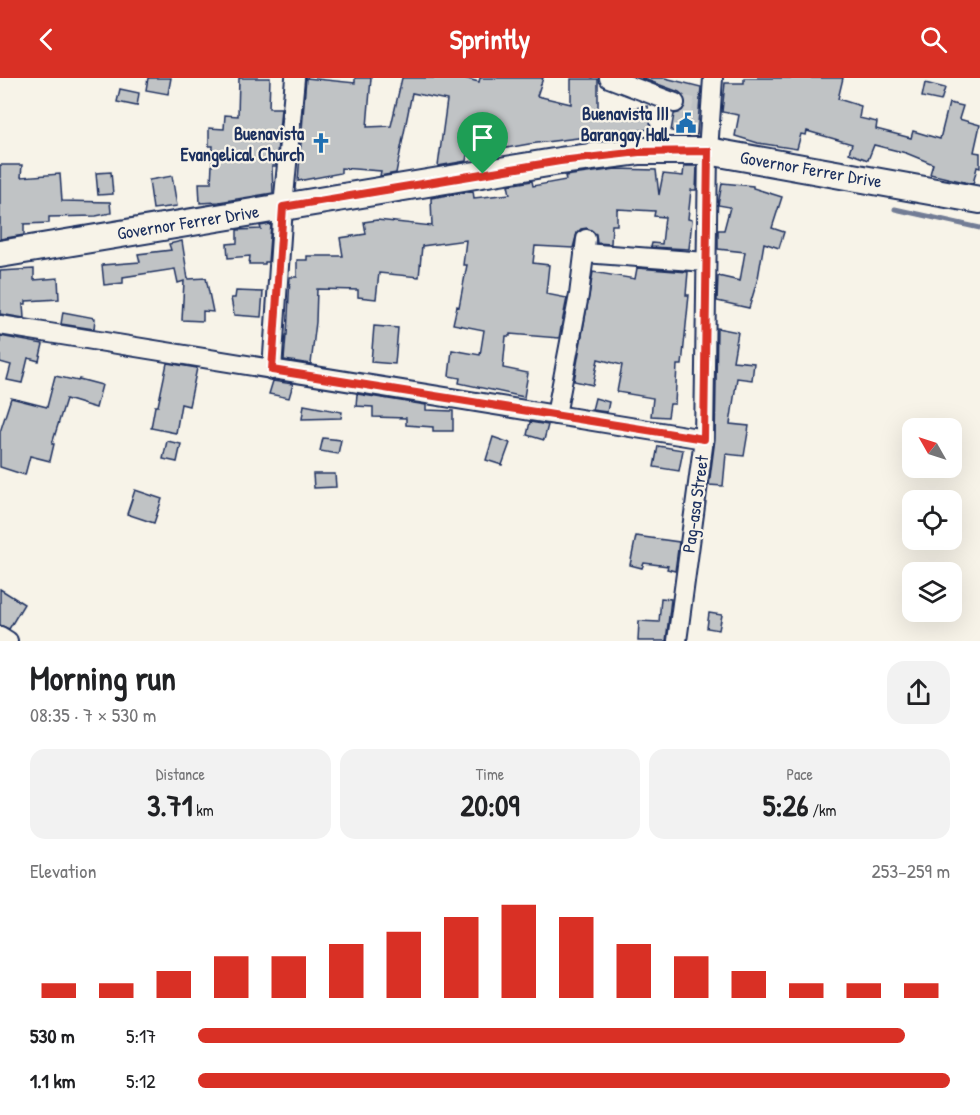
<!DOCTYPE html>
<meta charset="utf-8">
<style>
:root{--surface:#fff;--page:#f2f2f2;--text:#202124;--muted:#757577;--accent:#d93025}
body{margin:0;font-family:"Patrick Hand",sans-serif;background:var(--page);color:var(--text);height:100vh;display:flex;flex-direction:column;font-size:22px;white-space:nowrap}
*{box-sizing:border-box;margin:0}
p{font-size:20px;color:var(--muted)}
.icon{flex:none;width:33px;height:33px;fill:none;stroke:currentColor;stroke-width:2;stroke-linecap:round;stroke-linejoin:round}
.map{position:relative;height:563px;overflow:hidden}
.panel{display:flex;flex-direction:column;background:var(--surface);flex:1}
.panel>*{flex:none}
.needle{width:39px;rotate:309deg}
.fabs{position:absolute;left:902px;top:340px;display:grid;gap:12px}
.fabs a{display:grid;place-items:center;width:60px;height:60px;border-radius:12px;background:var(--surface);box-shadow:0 6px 24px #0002;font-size:30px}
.pin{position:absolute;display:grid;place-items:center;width:51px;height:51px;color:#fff;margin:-62px -26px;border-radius:50% 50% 50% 0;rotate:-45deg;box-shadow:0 0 6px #0007}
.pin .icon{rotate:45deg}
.round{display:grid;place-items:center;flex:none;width:63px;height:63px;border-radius:18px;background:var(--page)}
.head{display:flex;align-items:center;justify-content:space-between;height:102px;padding:0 30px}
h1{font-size:33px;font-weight:800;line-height:45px}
.metrics{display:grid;grid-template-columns:repeat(3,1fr);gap:9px;height:102px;padding:6px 30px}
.metrics div{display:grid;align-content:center;border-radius:15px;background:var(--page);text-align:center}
.metrics b{font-size:30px;font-weight:800}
.metrics small{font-size:16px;font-weight:400}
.metrics p{font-size:16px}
.chart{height:168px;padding:12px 30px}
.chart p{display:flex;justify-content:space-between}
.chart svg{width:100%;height:108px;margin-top:6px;stroke:var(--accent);stroke-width:6}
ul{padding:0 30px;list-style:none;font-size:20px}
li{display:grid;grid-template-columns:96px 72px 1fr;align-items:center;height:45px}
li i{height:15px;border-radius:8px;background:var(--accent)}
header{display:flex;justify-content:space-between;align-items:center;height:78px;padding:0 30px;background:var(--accent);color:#fff;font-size:27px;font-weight:800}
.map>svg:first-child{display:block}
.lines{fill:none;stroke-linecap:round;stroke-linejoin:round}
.stream{stroke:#727c95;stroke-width:5}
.building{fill:#c0c3c5;stroke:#1b2f5e;stroke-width:1.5}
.street-tunnel{stroke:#cbcccc;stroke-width:18;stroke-dasharray:18 9;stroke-linecap:butt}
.street-casing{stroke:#1b2f5e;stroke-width:22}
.secondary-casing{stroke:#1b2f5e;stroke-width:30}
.street{stroke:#f7f3e8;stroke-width:18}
.secondary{stroke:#f7f3e8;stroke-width:26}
.route-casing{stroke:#fff;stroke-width:12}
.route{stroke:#d93025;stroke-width:8}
.labels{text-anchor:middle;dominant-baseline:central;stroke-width:4.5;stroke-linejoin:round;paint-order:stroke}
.poi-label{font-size:18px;font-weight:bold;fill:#1b2f5e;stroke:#f7f3e8;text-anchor:end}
.street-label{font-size:18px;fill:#1b2f5e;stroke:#f7f3e8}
</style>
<header><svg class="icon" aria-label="back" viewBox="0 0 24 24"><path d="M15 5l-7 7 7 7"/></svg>Sprintly<svg class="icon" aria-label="search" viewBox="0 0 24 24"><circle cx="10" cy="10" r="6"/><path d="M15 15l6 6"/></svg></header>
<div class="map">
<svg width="980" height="563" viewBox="0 0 980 563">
<rect width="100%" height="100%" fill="#f7f3e8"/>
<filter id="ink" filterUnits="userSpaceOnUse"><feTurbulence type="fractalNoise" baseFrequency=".0167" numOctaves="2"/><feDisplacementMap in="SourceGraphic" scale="12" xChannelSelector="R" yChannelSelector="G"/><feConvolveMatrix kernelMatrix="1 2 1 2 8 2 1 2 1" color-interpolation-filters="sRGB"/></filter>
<g filter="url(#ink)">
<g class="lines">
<polyline class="stream" points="895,131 980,150"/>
</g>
<g class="building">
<polygon points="148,0 171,0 168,16 146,12"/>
<polygon points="239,0 270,0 269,30 281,30 276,88 272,88 273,115 219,124 200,125 199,105 211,105 213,68 209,68 209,50 224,51 225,37 238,38"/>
<polygon points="306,0 355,5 355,0 371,0 367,49 391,48 402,0 464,0 479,4 480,0 543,0 537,18 571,26 571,1 598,1 598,38 629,37 628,31 648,28 651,51 529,66 467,77 466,83 438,88 447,22 412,15 396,95 380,98 381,93 341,90 341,95 298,103"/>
<polygon points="641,0 665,0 701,9 697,57 671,53 674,36 682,34 685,30 686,23 690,23 679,14"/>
<polygon points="744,0 843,0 838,21 861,28 859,40 877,44 876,51 911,60 913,53 940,61 949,25 963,28 959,41 980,47 974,74 980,75 980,90 977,89 973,106 930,96 933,86 906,75 874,67 868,82 849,75 852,66 807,53 806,57 801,56 797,71 758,65 735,58 739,37 722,34 725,5 744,5"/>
<polygon points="925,5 945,10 941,23 922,19"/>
<polygon points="120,11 139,15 137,28 117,24"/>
<polygon points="0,87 22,87 21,99 60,96 62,123 110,124 111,135 96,138 49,139 49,145 24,146 24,157 0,161"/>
<polygon points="684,88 697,88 696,112 691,112 688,141 692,142 689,171 651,169 652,165 662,166 665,139 654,138 655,133 617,131 617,147 612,147 611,166 597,165 596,156 587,150 581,151 577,155 573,170 535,168 533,185 549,187 546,216 567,220 559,260 510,256 510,258 506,258 503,290 528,295 524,319 459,305 460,300 449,298 452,272 480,277 484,252 453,246 457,228 459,229 467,187 463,187 466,162 422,168 419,199 379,195 376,221 358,219 358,212 317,211 316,244 311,286 284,282 286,257 287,257 290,199 297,199 297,182 307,182 307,178 343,178 340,160 366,156 364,144 377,142 432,148 431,120 473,113 474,120 510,116 508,107 532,103 533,108 566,102 565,98 616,91 656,92 659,117 663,96 683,98"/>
<polygon points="111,94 113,116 98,117 96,95"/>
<polygon points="172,98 177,128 153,131 149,102"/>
<polygon points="722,105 753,108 753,110 782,119 772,150 784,154 779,170 764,165 758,200 749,230 717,223 718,198 740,203 745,174 718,171 718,152 724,152 730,129 718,127"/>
<polygon points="271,146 268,184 265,184 265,186 249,186 250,178 228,180 227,166 237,165 237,152 261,151 260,148"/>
<polygon points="182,163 188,201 206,200 213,234 203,233 203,243 182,242 184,203 178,205 175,191 123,199 123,205 104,207 102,187 140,184 138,176 171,172 169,166"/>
<polygon points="637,190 688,194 686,217 689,217 682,287 677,287 675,326 670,326 668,339 651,338 653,320 617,314 622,287 598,281 593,307 574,303 593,194 635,201"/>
<polygon points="34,191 34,202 58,200 59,221 26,223 26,226 23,226 24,240 0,236 0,193"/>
<polygon points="236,213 263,214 261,239 234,237 231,220 235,220"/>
<polygon points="63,234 95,240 94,251 61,246"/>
<polygon points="374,248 398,250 395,286 371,284"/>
<polygon points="717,250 738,254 733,283 754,285 752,302 737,300 730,346 749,348 744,378 726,376 723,408 709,407 715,361"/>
<polygon points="0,258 43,266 39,283 28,280 22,305 7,302 11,287 0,284"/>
<polygon points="167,285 197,290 189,328 181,326 176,355 151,350 155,328 158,328"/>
<polygon points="55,298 78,303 79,301 102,307 96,330 66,321 52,366 54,366 50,383 30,378 25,397 0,389 0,354 11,320 47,329"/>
<polygon points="273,303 293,306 289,320 269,316"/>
<polygon points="357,316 426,327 426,332 453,333 453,353 433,353 433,349 406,347 406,340 373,339 373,329 356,328"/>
<polygon points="595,320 609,324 607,334 592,332"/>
<polygon points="304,327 342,334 341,340 302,341"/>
<polygon points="530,344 548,347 544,362 527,357"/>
<polygon points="493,359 510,365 502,387 486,382"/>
<polygon points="323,360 341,362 338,376 320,373"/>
<polygon points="167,363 181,366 177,384 163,381"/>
<polygon points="658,368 683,372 679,393 654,389"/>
<polygon points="313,396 335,396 336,409 314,410"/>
<polygon points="135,412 162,421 154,445 127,436"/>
<polygon points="636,458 679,464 675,493 667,491 668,488 644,485 642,490 630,487"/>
<polygon points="0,511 24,526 9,551 0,547"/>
<polygon points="661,520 671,521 666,563 638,563 639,543 659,544"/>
<polygon points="709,535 722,537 719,552 707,550"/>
</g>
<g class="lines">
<polyline class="street-tunnel" points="675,25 702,31"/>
<g class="street-casing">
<g id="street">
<polyline points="609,0 675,25"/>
<polyline points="584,175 706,184"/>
<polyline points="0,247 704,361"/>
<polyline points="272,292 283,129 295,0"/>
<polyline points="556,337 579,217 586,161"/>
<polyline points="0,558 8,563"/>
<polyline points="677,563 704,361 708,73 713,0"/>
</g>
</g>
<g class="secondary-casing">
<polyline id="secondary" points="0,176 560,83 639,73 708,73 980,122"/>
</g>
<use href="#street" class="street"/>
<use href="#secondary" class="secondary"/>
</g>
</g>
<g class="lines" filter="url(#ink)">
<g class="route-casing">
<polygon id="route" points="708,73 704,361 272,292 283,129 560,83 639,74"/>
</g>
<use href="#route" class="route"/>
</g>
<defs>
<g id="civic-bare" transform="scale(1.62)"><path d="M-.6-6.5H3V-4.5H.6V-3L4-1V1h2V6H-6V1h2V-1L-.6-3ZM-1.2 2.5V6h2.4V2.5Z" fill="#1f6fb2" stroke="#f7f3e8" stroke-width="2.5" paint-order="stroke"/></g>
<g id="church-bare" transform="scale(1.62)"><path d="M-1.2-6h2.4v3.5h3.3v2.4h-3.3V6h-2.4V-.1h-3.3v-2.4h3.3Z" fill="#1f6fb2" stroke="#f7f3e8" stroke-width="2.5" paint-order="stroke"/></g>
</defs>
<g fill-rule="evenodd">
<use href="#civic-bare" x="686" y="45"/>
<use href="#church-bare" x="321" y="65"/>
</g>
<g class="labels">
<g class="poi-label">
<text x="669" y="35">Buenavista III<tspan x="669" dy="21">Barangay Hall</tspan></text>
<text x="304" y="55">Buenavista<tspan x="304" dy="21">Evangelical Church</tspan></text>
</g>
<g class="street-label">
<text transform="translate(811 91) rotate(10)">Governor Ferrer Drive</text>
<text transform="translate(188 144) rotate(-9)">Governor Ferrer Drive</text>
<text transform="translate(695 426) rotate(-82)">Pag-asa Street</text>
</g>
</g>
</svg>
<div class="fabs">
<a><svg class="needle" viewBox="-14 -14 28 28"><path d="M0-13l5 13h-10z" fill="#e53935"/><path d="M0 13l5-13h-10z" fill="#757577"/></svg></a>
<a><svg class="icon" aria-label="locate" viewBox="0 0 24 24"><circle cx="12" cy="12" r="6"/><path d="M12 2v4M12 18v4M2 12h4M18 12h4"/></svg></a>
<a><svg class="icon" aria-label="layers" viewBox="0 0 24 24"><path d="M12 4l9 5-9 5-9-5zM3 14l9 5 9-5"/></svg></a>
</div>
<div class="pin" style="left:483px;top:96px;background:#1e9e55"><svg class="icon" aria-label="arrive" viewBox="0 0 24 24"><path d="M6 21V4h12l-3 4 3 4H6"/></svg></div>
</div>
<section class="panel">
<div class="head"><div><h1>Morning run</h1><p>08:35 · 7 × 530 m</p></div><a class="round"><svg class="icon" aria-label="share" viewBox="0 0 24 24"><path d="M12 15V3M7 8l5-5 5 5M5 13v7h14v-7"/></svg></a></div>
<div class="metrics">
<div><p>Distance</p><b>3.71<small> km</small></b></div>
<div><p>Time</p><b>20:09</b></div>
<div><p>Pace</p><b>5:26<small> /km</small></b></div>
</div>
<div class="chart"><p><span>Elevation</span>253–259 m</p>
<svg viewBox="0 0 160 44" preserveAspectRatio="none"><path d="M5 44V38M15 44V38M25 44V33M35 44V27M45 44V27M55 44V22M65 44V17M75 44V11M85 44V6M95 44V11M105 44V22M115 44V27M125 44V33M135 44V38M145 44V38M155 44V38"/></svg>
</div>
<ul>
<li><b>530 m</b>5:17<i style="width:94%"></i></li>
<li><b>1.1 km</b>5:12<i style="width:100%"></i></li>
</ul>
</section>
